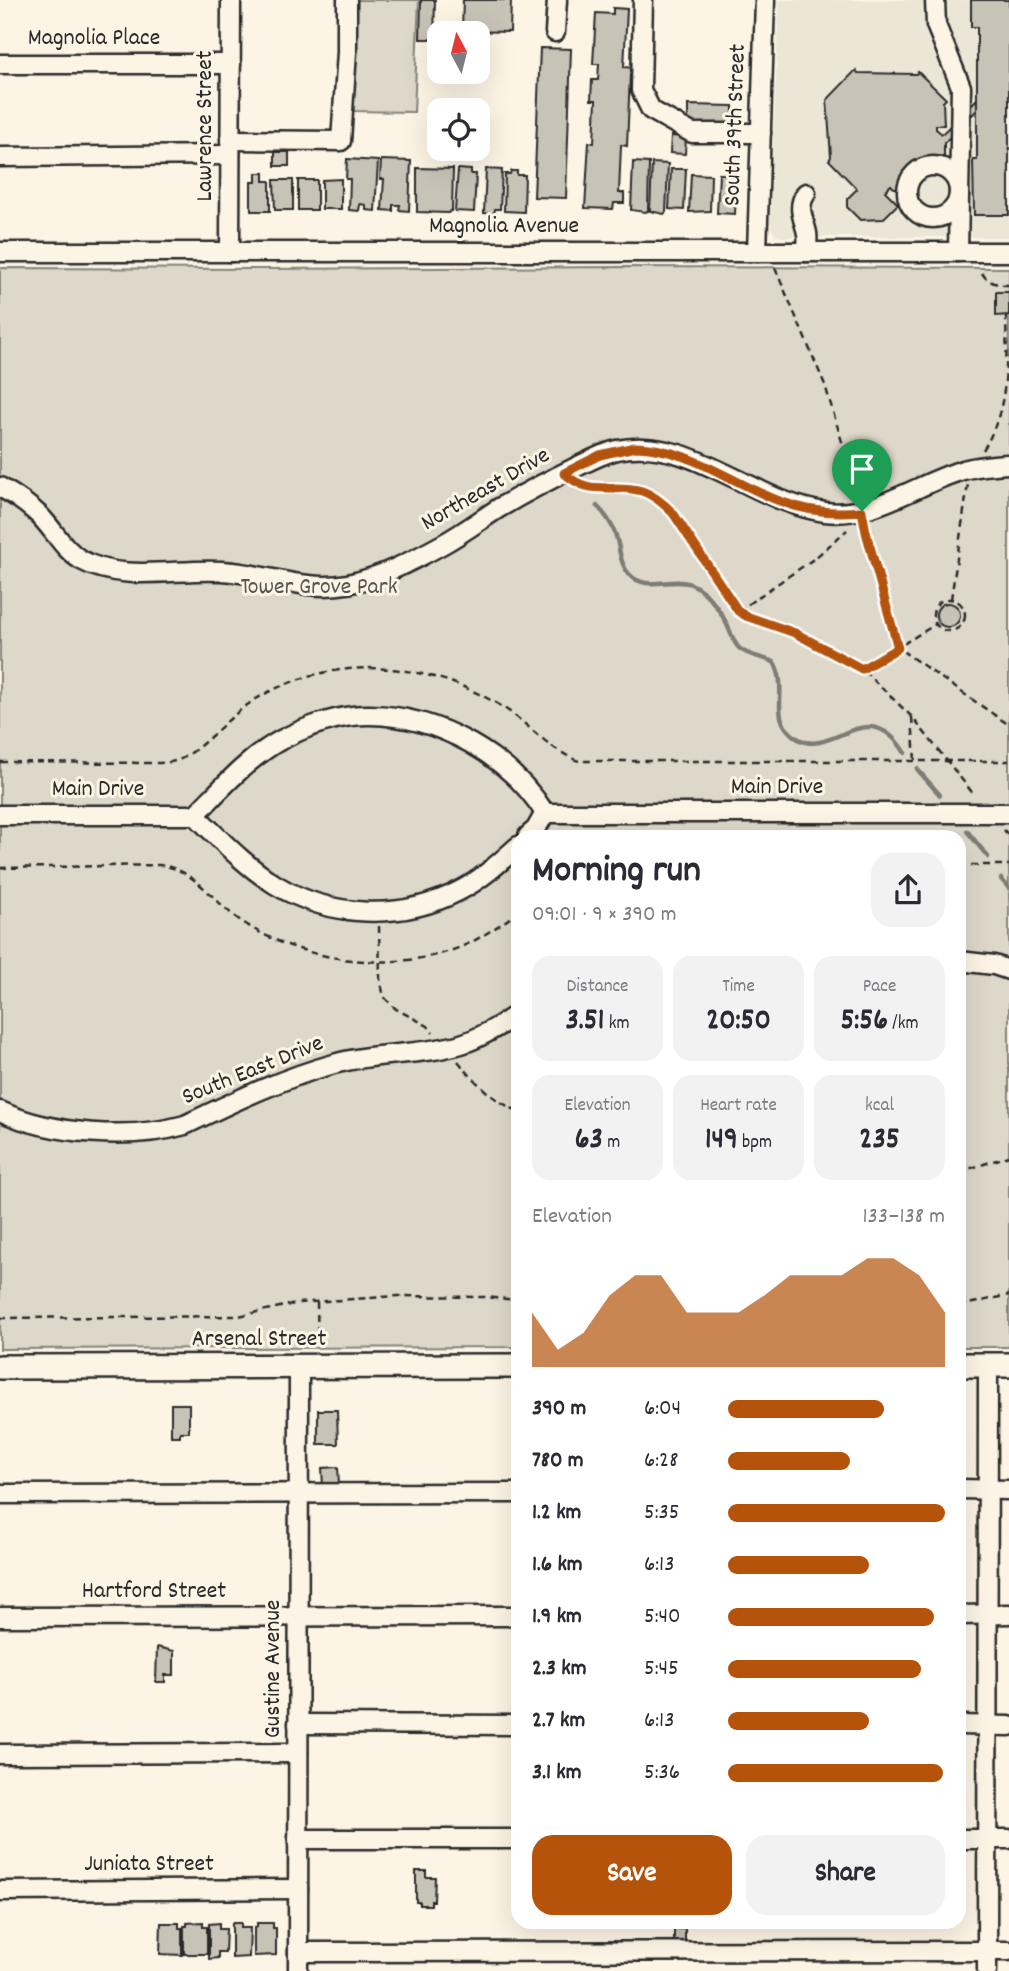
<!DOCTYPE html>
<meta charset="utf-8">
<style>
:root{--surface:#fff;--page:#f2f2f3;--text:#2b2b33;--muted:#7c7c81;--accent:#b45309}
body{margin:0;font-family:Dekko,sans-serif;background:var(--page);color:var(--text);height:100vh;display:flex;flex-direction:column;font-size:26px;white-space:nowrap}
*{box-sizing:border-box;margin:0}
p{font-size:23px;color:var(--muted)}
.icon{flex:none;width:38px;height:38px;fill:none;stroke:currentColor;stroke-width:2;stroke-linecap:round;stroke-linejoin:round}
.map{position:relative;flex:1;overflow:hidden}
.details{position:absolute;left:511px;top:830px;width:455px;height:1099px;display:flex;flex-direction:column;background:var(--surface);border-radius:21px;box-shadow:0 7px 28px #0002}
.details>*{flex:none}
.needle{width:46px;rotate:353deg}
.fabs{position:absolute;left:427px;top:21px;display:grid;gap:14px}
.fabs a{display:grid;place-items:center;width:63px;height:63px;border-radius:14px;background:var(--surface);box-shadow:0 7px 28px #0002;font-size:35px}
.pin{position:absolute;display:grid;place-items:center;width:60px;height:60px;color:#fff;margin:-72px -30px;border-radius:50% 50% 50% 0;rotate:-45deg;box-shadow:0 0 7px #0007}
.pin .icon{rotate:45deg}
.round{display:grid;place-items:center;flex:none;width:74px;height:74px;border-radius:21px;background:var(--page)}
.overview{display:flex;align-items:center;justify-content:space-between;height:119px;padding:0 21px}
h1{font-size:38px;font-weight:700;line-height:52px}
.figures{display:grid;grid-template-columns:repeat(3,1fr);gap:10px;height:119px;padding:7px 21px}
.figures div{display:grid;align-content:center;border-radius:18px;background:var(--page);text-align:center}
.figures b{font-size:30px;font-weight:700}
.figures small{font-size:19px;font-weight:400}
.figures p{font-size:19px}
.chart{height:196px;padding:14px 21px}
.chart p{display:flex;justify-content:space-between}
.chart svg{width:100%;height:126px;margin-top:7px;fill:var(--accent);opacity:.7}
.action{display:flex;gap:14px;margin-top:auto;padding:14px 21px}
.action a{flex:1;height:80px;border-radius:21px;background:var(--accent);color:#fff;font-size:28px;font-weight:700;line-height:80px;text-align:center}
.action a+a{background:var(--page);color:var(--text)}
ul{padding:0 21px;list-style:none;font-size:23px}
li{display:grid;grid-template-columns:112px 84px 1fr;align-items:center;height:52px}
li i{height:18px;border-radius:9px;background:var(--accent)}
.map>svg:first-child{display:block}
.built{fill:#ece6d7}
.green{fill:#ded8ca;stroke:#84827a;stroke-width:2}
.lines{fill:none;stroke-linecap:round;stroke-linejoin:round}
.stream{stroke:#7d7b74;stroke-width:4.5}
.building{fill:#c8c3b7;stroke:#2b2b2b;stroke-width:2}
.minor-casing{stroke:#2b2b2b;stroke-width:23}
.major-casing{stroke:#2b2b2b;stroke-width:28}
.path{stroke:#2b2b2b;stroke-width:2.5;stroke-dasharray:7 5;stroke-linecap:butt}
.minor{stroke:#fcf5e5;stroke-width:18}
.major{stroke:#fcf5e5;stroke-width:23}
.route-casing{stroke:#fff;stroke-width:14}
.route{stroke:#b45309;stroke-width:9}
.labels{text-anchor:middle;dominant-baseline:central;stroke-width:6;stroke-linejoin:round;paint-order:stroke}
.street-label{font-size:24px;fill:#2b2b2b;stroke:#fcf5e5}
.park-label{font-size:24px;fill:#585653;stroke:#fcf5e5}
</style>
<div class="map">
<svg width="1009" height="1971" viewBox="0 0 1009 1971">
<rect width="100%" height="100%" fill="#fcf5e5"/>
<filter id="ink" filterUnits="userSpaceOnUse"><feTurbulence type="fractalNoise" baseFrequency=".0143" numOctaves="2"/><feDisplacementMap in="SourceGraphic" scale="14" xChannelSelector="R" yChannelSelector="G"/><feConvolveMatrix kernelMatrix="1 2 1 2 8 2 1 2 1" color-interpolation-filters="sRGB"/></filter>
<g filter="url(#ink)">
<polygon class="built" points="779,0 1009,0 1009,237 782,237 775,235 771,228 770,219"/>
<g class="green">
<polygon points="354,0 419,0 414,112 349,111"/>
<polygon points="622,267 1009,268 1009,1347 959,1347 959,836 518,836 518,1347 0,1349 0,268 260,269"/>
</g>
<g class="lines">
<g class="stream">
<path d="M597 506C605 514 611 522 615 533 620 546 619 563 629 574 647 593 671 576 691 584 708 591 722 613 729 629 732 636 734 643 739 648 747 656 763 657 774 662 788 687 772 711 787 729 825 775 863 686 905 753"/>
<polyline points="917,769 940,795"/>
<polyline points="967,831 988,857"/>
<polyline points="1001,879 1009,888"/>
</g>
</g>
<g class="building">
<polygon points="421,0 435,0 434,39 420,39"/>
<polygon points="463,0 511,0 510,32 462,31"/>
<polygon points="971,0 1009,0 1009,215 974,215 973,160 977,160 977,27 971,27"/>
<polygon points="613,8 627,9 624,67 636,68 636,75 630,74 627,146 621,145 619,193 624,193 624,203 614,203 613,209 585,208 589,142 594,143 596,100 591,100 592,80 598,80 599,64 593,64 596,13 613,14"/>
<polygon points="540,48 571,49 566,198 534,197"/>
<polygon points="856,70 858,73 916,74 918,72 946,99 943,102 944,125 936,125 936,129 942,134 977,99 977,110 944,143 944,157 914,188 894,188 891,185 885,191 898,204 883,219 860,220 847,207 847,199 857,189 829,160 831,157 827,100"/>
<polygon points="688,105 733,106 733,129 688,127"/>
<polygon points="671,136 686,137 685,154 670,153"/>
<rect x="275" y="152" width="14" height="14"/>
<polygon points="347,159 378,161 375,211 366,210 366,205 360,204 359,211 349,210 350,179 346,179"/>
<polygon points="381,160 411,161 409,211 399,210 400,205 393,205 393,211 382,210 384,179 380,179"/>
<polygon points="633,162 649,163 648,211 645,212 631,210"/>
<polygon points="652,163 668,164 666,212 664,214 650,211"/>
<polygon points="417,168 453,169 452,210 448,213 417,212"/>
<polygon points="458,169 471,170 471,174 476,174 474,212 455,211"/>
<polygon points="486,169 502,170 500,209 495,209 494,214 484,213"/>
<polygon points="671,169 686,169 684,210 669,209"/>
<polygon points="511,171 517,171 517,175 525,175 524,212 504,211 505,174 510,174"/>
<polygon points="726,171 737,171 735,214 717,213 719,174 726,174"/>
<polygon points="256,173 264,173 264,181 270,181 270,211 251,211 251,182 256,182"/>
<polygon points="691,174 711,175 710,211 689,212"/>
<polygon points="341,179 341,209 322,209 322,180"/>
<polygon points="274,180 293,180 293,210 275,210"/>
<rect x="298" y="180" width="19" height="30"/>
<polygon points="996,292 1009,292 1009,315 996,316"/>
<circle cx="948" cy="615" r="12"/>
<polygon points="171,1404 189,1404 189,1432 180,1432 180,1436 171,1436"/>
<polygon points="318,1410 337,1410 338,1444 318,1444"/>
<polygon points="338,1467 339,1485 323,1486 322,1468"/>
<polygon points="157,1647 174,1651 174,1675 165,1675 165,1682 156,1682"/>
<polygon points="416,1871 426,1871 426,1877 435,1877 434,1901 431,1901 431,1905 420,1905 420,1902 416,1902"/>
<polygon points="203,1922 203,1927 207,1927 207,1954 184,1954 184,1926 187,1926 187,1923"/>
<polygon points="161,1923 179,1923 179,1928 182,1928 182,1955 160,1954"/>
<polygon points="219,1923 219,1929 226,1929 225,1952 218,1952 218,1958 209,1959 209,1924"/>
<polygon points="232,1923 241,1923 241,1928 250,1928 249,1957 232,1958"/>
<polygon points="257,1923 273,1923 273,1928 276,1928 276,1955 254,1956 254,1928 257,1927"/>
<rect x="674" y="1929" width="11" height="15"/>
</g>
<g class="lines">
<g class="minor-casing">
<g id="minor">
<polyline points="643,0 641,90 651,110 692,133 761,133"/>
<polyline points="935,0 936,25 961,87 958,252"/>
<polyline points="555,32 557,0"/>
<polyline points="0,64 231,64"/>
<polyline points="230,140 341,141 347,52 347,0"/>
<polyline points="0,157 230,155"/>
<circle cx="933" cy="192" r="26"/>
<path d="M806 193C796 208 804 219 807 233 808 239 807 246 807 252"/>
<polyline points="0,252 1009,252"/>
<polyline points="230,252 231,0"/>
<polyline points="757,252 765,0"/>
<path d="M0 487C14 495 28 504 40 516 54 530 63 549 81 560 123 583 176 568 222 571 265 573 304 592 347 584 380 578 414 560 443 544 463 533 480 520 499 508 523 494 547 481 572 469 587 462 601 454 617 450 690 434 754 503 825 512 873 518 915 485 960 471 975 466 993 465 1009 464"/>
<polyline points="545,813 1009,813"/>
<polyline points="0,815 195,815"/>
<polyline points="528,836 536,829 545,813"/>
<path d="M518 846C500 862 481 880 459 891 401 921 331 918 276 885 245 866 221 840 195 815 222 788 246 760 279 741 305 727 340 714 370 715 439 716 509 756 545 813"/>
<polyline points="959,961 994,965 1009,970"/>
<path d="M0 1111C52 1135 131 1140 185 1125 233 1102 282 1078 334 1064 375 1052 420 1056 461 1044 481 1038 500 1025 518 1014"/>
<polyline points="959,1489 1009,1490"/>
<polyline points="0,1494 518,1493"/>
<polyline points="959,1615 1009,1614"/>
<polyline points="0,1617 518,1616"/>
<polyline points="298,1724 518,1725"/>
<polyline points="959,1725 1009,1726"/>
<polyline points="0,1754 298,1753"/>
<polyline points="298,1839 518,1839"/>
<polyline points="959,1839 1009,1839"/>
<polyline points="0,1891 298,1889"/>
<polyline points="298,1952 1009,1951"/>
<polyline points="298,1971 299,1366"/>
<polyline points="987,1971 988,1365"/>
</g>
</g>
<g class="major-casing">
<g id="major">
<polyline points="959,1365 1009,1365"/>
<polyline points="0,1367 518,1366"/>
</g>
</g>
<g class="path">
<polyline points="775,268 825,385 858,495"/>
<path d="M982 273C988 283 998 285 1009 285"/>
<path d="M983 450C1009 409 1007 363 1006 315"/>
<path d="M578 484C598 492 620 485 641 491 677 502 717 579 738 611L746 616 795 633 862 669 912 717 975 796"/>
<polyline points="865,525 898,648 1009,725"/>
<polyline points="951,599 968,484"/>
<circle cx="949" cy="615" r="16"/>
<polyline points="738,611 815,558 847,530"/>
<polyline points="862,669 936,624"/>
<polyline points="912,717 915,761"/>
<path d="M0 762 152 763C162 763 173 763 183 758 207 744 228 717 253 701 329 653 426 660 501 706 528 723 549 750 579 761H1009"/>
<polyline points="1004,830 1009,836"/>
<polyline points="959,865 1009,865"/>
<path d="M0 868 159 865C193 868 211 899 237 918 296 962 395 975 463 946 482 938 500 924 518 913"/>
<polyline points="379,926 380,979 384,997 396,1009 428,1026 433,1033"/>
<path d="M458 1061C476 1083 492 1100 518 1111"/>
<polyline points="959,1172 1009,1156"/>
<polyline points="317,1302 318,1348"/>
<polyline points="959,1306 1009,1295"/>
<polyline points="0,1318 239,1316 298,1303 398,1296 484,1297 518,1300"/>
</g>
<use href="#minor" class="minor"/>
<use href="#major" class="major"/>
</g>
</g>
<g class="lines" filter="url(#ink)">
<g class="route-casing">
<path id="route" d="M635 447C688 448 729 481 777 500 804 511 833 514 862 511L866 532 898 648 862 669 795 633 746 616 738 611 673 513C664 504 654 495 642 491 611 482 591 498 564 473L600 455Z"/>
</g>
<use href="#route" class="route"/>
</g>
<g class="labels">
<g class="street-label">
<text x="94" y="39">Magnolia Place</text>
<text transform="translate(736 125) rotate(-88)">South 39th Street</text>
<text transform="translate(206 126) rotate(-90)">Lawrence Street</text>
<text x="504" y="227">Magnolia Avenue</text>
<text transform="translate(486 490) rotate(-30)">Northeast Drive</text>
<text x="777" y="788">Main Drive</text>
<text x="98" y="790">Main Drive</text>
<text transform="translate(253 1071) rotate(-22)">South East Drive</text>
<text x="259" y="1340">Arsenal Street</text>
<text x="154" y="1592">Hartford Street</text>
<text transform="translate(274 1669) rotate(-90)">Gustine Avenue</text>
<text x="149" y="1865">Juniata Street</text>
</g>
<g class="park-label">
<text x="319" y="588">Tower Grove Park</text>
</g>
</g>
</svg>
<div class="fabs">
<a><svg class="needle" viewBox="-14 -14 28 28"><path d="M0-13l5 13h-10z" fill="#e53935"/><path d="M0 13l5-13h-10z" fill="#7c7c81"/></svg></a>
<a><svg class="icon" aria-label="locate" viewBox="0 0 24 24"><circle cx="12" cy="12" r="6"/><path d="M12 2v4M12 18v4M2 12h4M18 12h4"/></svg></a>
</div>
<div class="pin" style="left:862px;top:511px;background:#1e9e55"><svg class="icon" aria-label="arrive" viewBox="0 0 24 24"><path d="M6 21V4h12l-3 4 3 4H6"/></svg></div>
<section class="details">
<div class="overview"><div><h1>Morning run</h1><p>09:01 · 9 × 390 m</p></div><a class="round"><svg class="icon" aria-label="share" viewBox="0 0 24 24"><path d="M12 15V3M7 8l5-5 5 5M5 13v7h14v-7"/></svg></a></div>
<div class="figures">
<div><p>Distance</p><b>3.51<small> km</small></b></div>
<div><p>Time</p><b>20:50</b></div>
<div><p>Pace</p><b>5:56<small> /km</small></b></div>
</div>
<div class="figures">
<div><p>Elevation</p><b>63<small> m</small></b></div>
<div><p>Heart rate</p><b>149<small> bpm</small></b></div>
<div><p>kcal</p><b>235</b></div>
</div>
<div class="chart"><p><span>Elevation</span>133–138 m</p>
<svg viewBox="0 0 160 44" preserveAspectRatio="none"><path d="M0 44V25L10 38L20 32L30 19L40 12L50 12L60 25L70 25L80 25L90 19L100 12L110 12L120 12L130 6L140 6L150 12L160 25V44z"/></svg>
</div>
<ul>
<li><b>390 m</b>6:04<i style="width:72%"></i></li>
<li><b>780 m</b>6:28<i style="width:56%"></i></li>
<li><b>1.2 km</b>5:35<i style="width:100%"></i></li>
<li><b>1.6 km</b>6:13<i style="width:65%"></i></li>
<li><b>1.9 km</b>5:40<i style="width:95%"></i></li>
<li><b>2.3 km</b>5:45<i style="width:89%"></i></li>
<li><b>2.7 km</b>6:13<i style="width:65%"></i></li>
<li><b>3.1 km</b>5:36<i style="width:99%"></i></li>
</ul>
<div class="action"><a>Save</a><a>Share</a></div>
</section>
</div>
